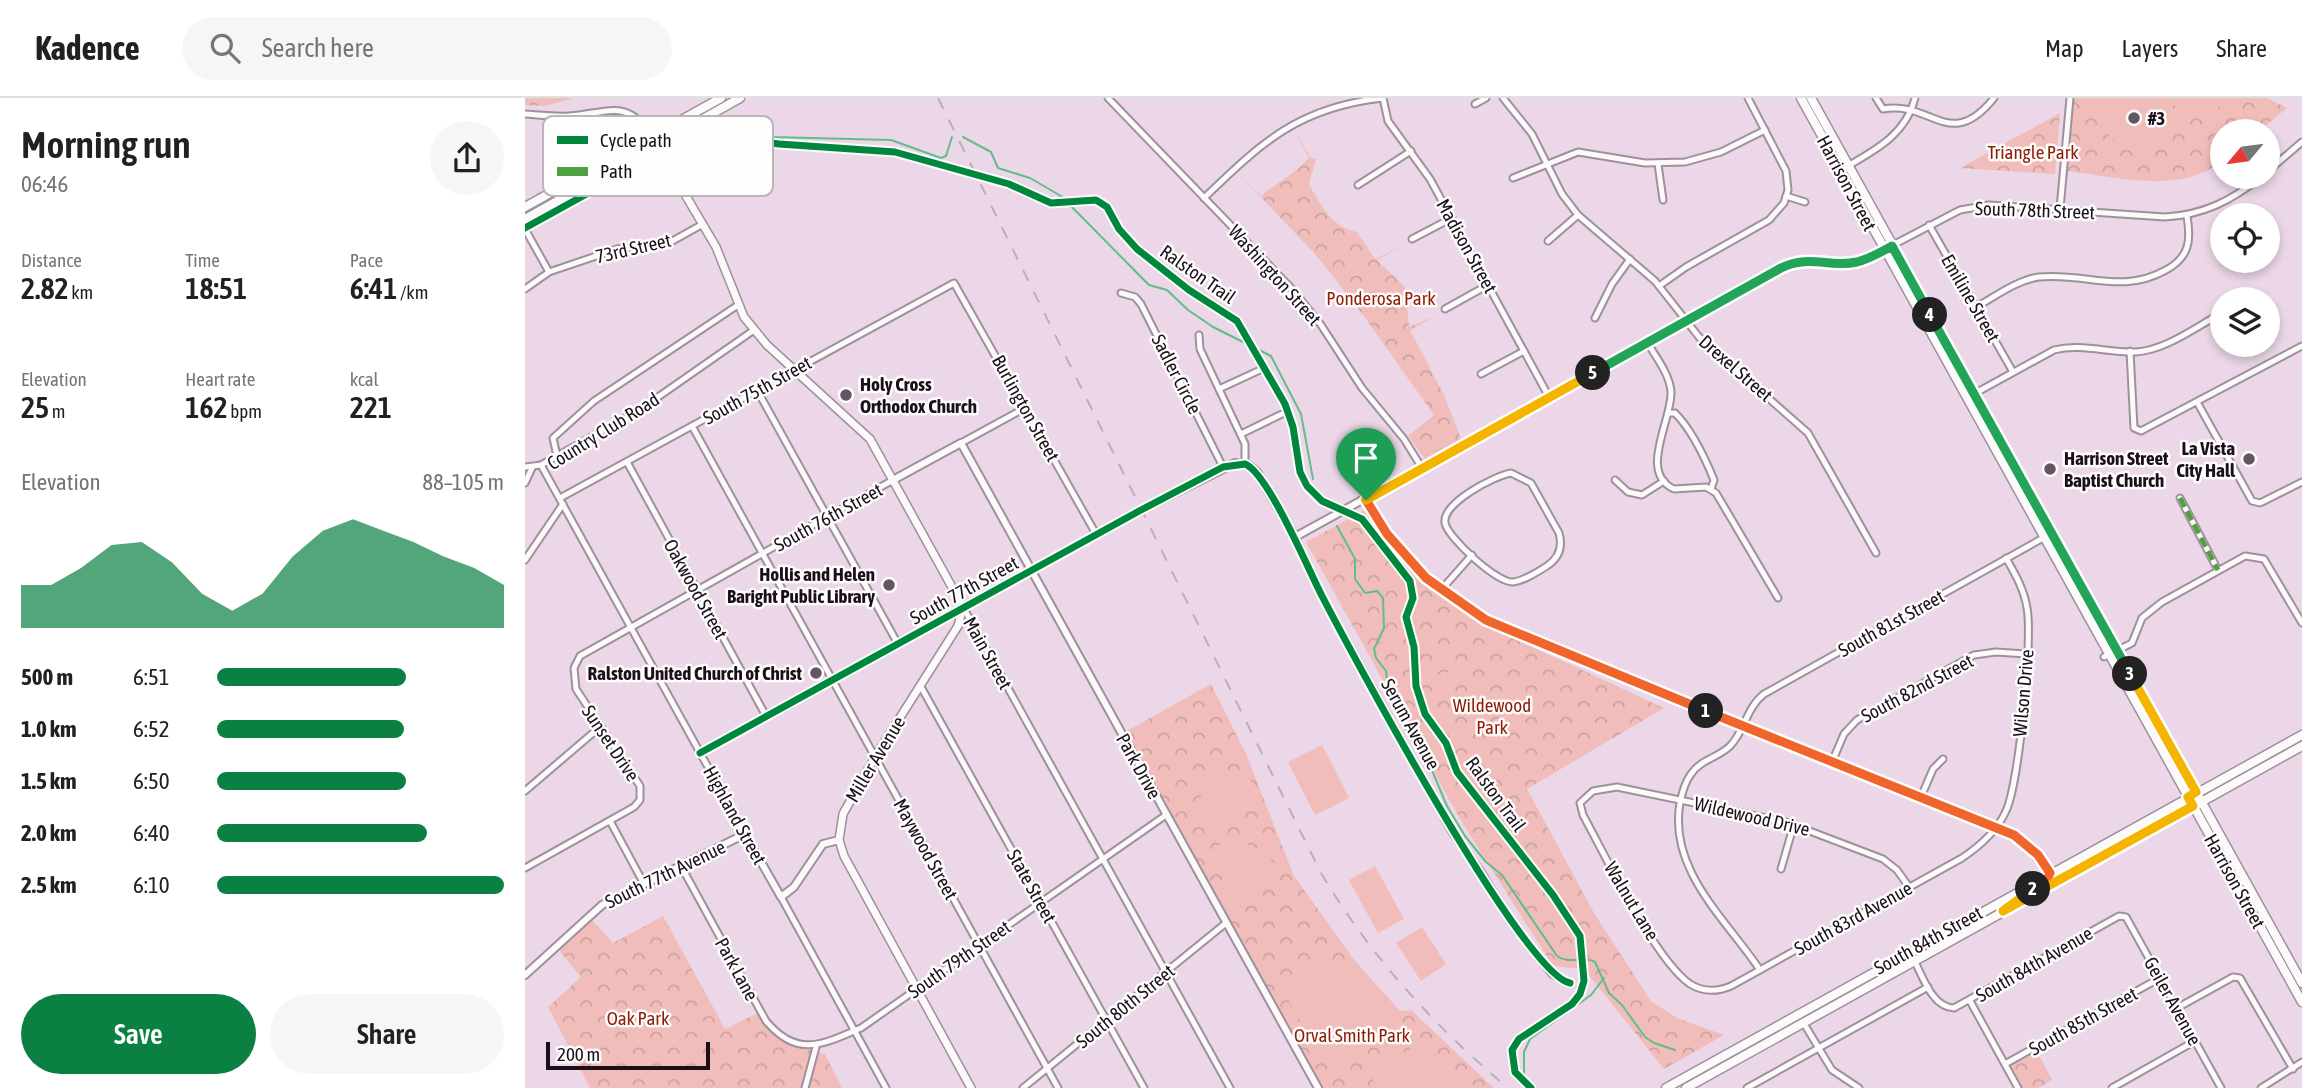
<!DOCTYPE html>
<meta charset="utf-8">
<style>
:root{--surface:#fff;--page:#f6f6f6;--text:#202124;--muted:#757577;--line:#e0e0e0;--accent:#0b8043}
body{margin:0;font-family:"Asap Condensed",sans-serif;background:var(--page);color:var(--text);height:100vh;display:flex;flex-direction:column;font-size:26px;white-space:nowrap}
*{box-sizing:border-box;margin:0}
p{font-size:23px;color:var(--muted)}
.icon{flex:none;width:38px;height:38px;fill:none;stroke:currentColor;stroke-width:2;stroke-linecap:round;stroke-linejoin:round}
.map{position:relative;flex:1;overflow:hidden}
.sheet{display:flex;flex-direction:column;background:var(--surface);width:525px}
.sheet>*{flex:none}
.needle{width:46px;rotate:241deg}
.fabs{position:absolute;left:1685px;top:21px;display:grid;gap:14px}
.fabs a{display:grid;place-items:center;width:70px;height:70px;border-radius:50%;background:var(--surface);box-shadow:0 4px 10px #0003;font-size:35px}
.scale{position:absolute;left:21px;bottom:18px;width:164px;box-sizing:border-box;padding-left:7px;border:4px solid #1c0f1a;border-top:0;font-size:19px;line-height:24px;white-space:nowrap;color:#1c0f1a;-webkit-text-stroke:5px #fdfdfd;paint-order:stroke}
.pin{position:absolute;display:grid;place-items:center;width:60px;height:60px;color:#fff;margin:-72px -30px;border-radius:50% 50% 50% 0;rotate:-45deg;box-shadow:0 0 7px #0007}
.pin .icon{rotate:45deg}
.km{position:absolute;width:35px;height:35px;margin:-18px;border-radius:50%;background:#222;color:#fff;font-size:19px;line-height:35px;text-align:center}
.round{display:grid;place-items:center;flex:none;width:74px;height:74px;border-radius:37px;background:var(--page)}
.head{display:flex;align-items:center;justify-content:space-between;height:119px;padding:0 21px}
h1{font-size:38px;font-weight:600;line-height:52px}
.stats{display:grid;grid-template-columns:repeat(3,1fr);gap:10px;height:119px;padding:7px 21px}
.stats div{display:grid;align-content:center}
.stats b{font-size:30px;font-weight:600}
.stats small{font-size:19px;font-weight:400}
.stats p{font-size:19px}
.chart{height:196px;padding:14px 21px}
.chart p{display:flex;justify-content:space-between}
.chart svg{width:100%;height:126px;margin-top:7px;fill:var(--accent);opacity:.7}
.action{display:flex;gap:14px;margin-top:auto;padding:14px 21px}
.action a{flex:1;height:80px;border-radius:42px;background:var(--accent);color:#fff;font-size:28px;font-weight:600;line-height:80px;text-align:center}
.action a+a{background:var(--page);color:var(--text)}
ul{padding:0 21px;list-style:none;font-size:23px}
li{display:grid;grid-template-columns:112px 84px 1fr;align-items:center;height:52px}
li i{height:18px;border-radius:9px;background:var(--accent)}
header{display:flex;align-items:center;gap:42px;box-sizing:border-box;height:98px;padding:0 35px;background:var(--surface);border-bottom:2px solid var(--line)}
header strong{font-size:33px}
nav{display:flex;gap:38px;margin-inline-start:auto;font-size:24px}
.search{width:490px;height:63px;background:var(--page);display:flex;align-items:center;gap:18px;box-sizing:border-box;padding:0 24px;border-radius:38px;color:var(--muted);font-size:26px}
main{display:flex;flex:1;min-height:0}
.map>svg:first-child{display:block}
.park{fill:url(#park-crowns)}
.garden{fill:#f0bdba}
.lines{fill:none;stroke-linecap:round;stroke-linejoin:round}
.stream{stroke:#62bd8b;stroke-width:2}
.minor-casing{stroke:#9e909c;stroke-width:9}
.tertiary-casing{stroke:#9e909c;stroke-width:10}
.secondary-casing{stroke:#9e909c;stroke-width:10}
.primary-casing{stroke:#9e909c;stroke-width:11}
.minor{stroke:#fcf9fb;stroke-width:5}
.tertiary{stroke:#fcf9fb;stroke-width:6}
.secondary{stroke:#fcf9fb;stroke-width:7}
.primary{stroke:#fcf9fb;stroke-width:8}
.rail{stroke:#b7b2b7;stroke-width:2;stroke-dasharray:12 12;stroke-linecap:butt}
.quiet{stroke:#4fa040;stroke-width:5;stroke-dasharray:10 5;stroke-linecap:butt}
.cycleway-casing{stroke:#fdfdfd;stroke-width:11}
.cycleway{stroke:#00873e;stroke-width:7}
.split-1-casing{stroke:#fff;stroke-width:14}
.split-2-casing{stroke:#fff;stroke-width:14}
.split-3-casing{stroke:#fff;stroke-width:14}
.split-4-casing{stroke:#fff;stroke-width:14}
.split-5-casing{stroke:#fff;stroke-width:14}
.split-6-casing{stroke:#fff;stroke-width:14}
.split-1{stroke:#f0652b;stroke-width:9}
.split-2{stroke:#f0652b;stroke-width:9}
.split-3{stroke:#f5b400;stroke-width:9}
.split-4{stroke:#22a559;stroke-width:9}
.split-5{stroke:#22a559;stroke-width:9}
.split-6{stroke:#f5b400;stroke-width:9}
.poi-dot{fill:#645562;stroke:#fdfdfd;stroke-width:2.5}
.labels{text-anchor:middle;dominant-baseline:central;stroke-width:5;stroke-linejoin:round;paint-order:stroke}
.poi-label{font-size:19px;font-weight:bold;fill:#1c0f1a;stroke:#fdfdfd;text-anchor:start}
.park-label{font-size:19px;fill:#8f1c04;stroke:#fdfdfd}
.street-label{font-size:19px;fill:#1c0f1a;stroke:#fdfdfd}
.key{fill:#fdfdfd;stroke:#bab6b9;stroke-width:2}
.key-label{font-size:19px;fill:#1c0f1a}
</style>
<header>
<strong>Kadence</strong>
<div class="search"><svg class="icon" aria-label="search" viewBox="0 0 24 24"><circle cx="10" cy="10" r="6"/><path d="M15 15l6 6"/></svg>Search here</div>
<nav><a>Map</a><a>Layers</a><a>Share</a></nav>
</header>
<main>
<section class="sheet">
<div class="head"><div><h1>Morning run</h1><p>06:46</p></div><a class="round"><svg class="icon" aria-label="share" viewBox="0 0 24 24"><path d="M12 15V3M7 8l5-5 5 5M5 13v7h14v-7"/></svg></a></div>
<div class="stats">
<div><p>Distance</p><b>2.82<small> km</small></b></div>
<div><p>Time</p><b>18:51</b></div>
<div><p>Pace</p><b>6:41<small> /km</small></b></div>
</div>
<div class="stats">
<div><p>Elevation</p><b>25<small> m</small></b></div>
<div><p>Heart rate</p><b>162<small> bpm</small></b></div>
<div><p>kcal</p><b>221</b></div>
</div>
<div class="chart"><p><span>Elevation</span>88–105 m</p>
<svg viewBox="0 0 160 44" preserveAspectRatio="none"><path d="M0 44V29L10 29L20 23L30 15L40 14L50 21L60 32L70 38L80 32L90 19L100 10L110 6L120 10L130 14L140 19L150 23L160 29V44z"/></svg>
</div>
<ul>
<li><b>500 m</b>6:51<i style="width:66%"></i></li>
<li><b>1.0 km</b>6:52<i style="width:65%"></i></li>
<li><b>1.5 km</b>6:50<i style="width:66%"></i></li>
<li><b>2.0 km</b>6:40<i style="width:73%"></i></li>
<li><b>2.5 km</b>6:10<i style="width:100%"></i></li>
</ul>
<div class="action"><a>Save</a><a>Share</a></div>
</section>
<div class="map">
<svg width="1777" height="990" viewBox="0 0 1777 990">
<defs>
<pattern id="park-crowns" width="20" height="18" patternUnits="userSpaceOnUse" patternTransform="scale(1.75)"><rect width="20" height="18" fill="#f0bdba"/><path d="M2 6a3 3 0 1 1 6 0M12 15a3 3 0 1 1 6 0" fill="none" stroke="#cda19f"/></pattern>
</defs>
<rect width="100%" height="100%" fill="#ebd7e7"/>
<g class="park">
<polygon points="0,0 49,0 20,8 0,7"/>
<path d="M1549 0H1742L1762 10 1734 33H1698L1697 63C1655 97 1592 79 1543 73Z"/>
<polygon points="1535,15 1530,76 1435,70"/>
<path d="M769 31 785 59 791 61 784 86C795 106 807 130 832 134L850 161 877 148 852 162 880 189 884 229 911 218 885 232 919 297 936 341 900 361 883 338 909 317 833 210 791 157 713 75 736 98C752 84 769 77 784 60Z"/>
<polygon points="842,411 892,479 947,521 1139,610 1002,691 1069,815 1126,903 1152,920 1199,937 1139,971 1059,871 1028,868 938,726 781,444"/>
<polygon points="686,586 721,656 769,778 830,863 874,913 886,912 969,990 796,990 598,635"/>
<path d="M138 818 200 931 233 915C248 941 272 950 300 956L317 990H65L23 909 56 879 33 851 65 820 88 845Z"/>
<polygon points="1512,953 1527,982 1513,990 1498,990 1485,967"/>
</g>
<g class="garden">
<polygon points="1586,0 1631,0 1648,31 1620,49 1599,50 1584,37 1571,8"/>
<polygon points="1645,0 1701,0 1692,11 1659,25"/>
<polygon points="924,574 928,594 917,596 912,577"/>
<polygon points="797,647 824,700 790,717 763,664"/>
<polygon points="677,674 724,675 729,694 713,719 683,730 672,681"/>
<path d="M706 744C729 744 746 757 756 776L710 801 703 798 687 748Z"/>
<polygon points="850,768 879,821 853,835 824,782"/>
<polygon points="897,829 921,866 896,883 871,845"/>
<polygon points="820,861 830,863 875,913 823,959 812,966 800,965 759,895 777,878"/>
<polygon points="896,944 920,961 942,987 938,990 855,990 843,976 846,973"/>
</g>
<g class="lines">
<g class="stream">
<polyline points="187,25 246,39 366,42 416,60 421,58 427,39"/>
<polyline points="438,39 466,54 473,70 505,80 536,98 624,187 642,192 663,212 688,229 746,258 776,316 788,381"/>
<path d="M812 428 830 461V481L840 495 852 493 858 500 859 530 849 551 851 560 861 573 865 602 892 651 903 663 922 708 940 738 961 764 977 777 1032 858C1044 867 1058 857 1070 864L1084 895 1097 907 1120 939 1129 945 1150 952"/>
<polyline points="999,978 999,954 1005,941 1066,897 1079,880"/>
</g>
<g class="minor-casing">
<g id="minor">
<polyline points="583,0 768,192 796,227 837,290 879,341 897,370"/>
<polyline points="978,0 1007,36 1037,96 1053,117 1130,183 1174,239 1283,335 1351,455"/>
<path d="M1351 0 1358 11C1406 2 1425 55 1469 0"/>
<polyline points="950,6 961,0"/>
<path d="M0 16C14 17 30 19 44 18 83 15 103 0 126 38"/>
<polyline points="1133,66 1138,102"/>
<path d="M1321 69C1351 52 1381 36 1390 0"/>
<polyline points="1743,73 1777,44"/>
<polyline points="988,80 1053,54 1120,65 1160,64 1196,54 1240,32"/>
<polyline points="833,87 886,53"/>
<polyline points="1261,98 1280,104"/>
<path d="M679 100C737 44 774 9 858 0L863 23 905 81 1024 299"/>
<polyline points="1535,111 1545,0"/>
<polyline points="1404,127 1488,274"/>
<polyline points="0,131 24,174"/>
<polyline points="887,141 927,120"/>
<polyline points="1023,143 1053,117"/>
<path d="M1366 148 1435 112 1464 107 1640 119C1678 117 1706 103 1736 79"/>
<polyline points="1134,188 1161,169 1244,122 1259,105 1263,92 1261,73 1223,0"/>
<polyline points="0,191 24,174 92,151 142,146 178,126"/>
<polyline points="596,195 610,199 616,206 698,369"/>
<path d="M1451 209C1471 198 1492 182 1514 179 1561 174 1596 197 1641 172 1665 159 1666 142 1662 118"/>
<polyline points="920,211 963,187"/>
<polyline points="1070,220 1087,186 1105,161"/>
<polyline points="674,237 675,251 720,346 720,366"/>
<path d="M1122 244C1131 259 1145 277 1146 294 1147 322 1113 375 1149 391L1181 389 1191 395 1253 500"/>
<polyline points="1605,253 1609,330 1616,333 1777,248"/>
<polyline points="956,276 999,253"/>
<polyline points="694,291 735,272"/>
<polyline points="232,292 373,546"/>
<path d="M1447 297 1529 252C1556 245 1583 255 1611 254 1639 252 1665 233 1690 219"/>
<polyline points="1672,304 1727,403 1735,405 1777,384"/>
<path d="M1143 315H1150C1167 332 1180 360 1189 382L1186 391"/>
<polyline points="167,328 533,990"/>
<polyline points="716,336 757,316"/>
<polyline points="436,345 500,310"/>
<polyline points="32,358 28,340 69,303 213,207"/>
<polyline points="102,364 241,618"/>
<polyline points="16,367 220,736"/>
<polyline points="0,369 16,367 113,313 229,232"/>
<path d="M986 375 1006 385 1034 435C1038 449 1034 460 1022 468 1012 474 999 483 988 484 972 485 923 440 920 425 917 405 969 378 986 375Z"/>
<polyline points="1090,382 1103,394 1117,397 1139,383"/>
<polyline points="0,385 7,370"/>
<polyline points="35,400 429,185 571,436"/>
<polyline points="1655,400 1693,472"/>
<polyline points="770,439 798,500 927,734 957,775 986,824 1027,876 1045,885"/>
<polyline points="0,462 38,406"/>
<polyline points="916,492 947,457"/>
<polyline points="438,509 705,990"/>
<polyline points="1579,559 1607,545 1617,520 1637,504 1720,458 1739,461 1777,525"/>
<polyline points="395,587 619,990"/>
<polyline points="175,655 505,473"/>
<polyline points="1307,664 1319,636 1332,622 1449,557 1471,554 1501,556"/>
<polyline points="0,693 75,629"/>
<polyline points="1396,699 1408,671 1418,661"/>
<polyline points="85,723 119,786"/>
<path d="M156 768 241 923C273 961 298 946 336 930L641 717"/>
<polyline points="0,770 109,709 115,702 115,688 51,591 49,570 55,558 368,382"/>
<polyline points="1256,771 1269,726"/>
<path d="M1384 789 1372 772 1358 761 1261 724 1092 689 1068 693 1055 705 1058 717C1080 757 1130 862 1165 886 1178 894 1192 894 1206 888L1437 760C1455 748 1472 733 1481 713 1494 685 1508 540 1502 510 1499 491 1490 476 1481 460"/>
<polyline points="256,799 361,990"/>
<path d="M1389 862C1398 879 1407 909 1429 910L1594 818 1601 819 1696 990"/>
<path d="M1235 872C1201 821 1143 772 1155 705 1157 695 1160 684 1166 676 1176 661 1193 660 1205 648 1220 633 1221 610 1239 596L1527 435"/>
<polyline points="1445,903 1493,990"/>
<polyline points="1652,910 1708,879 1715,880 1768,971"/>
<polyline points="1278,924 1307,972 1334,990"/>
<polyline points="1480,966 1635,880"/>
<polyline points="280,990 291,949"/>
<polyline points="498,990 701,825"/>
<polyline points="1222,990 1403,889"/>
<polyline points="1587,990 1670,943"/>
<polyline points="1736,990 1777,964"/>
</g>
</g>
<g class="tertiary-casing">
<g id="tertiary">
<polyline points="368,382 436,345 793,990"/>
<polyline points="841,402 862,436 903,481 961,522 1060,565 1477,732 1497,742 1525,775"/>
<polyline points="505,473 616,412 710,365 725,368 732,374 770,439 1262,168 1283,162 1305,166 1330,165 1363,149"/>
<polyline points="0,877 77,807 220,736 256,799 269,789 298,746 314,742"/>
</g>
</g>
<g class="secondary-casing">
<polyline id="secondary" points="128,42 191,149 219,219 242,247 345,341 438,509 433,528 350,659 318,716 314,742 319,758 446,990"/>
</g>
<g class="primary-casing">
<g id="primary">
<polyline points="1276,0 1777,904"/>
<polyline points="1286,0 1777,885"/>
<polyline points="106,63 127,63 145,72"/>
<polyline points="0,109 196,0"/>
<polyline points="0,121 215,0"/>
<polyline points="1141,990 1777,637"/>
<polyline points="1161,990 1777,648"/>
</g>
</g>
<use href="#minor" class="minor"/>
<use href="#tertiary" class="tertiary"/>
<use href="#secondary" class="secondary"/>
<use href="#primary" class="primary"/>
<path class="rail" d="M413 0 796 775C846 859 908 927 983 990"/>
<polyline class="quiet" points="1655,400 1693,472"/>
<g class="cycleway-casing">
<g id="cycleway">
<polyline points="0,130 105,72 125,65 161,37 173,34 254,46 370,54 484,86 526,105 571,102 582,109 594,131 612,151 664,192 712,223 760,306 768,329 775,374 782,388 797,403 837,421 885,483 888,500 881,519 889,549 891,588 900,616 921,645 932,674 1028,797 1055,838 1059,883 1055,896 1047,906 994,941 987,952 990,974 1006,990"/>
<path d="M175 655 616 412 698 369 720 366C743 375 784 473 797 498 827 556 998 876 1045 885"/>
</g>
</g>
<use href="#cycleway" class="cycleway"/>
</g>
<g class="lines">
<g class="split-1-casing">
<polyline id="split-1" points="841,402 862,436 901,480 961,522 1181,613"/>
</g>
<g class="split-2-casing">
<polyline id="split-2" points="1181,613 1489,737 1513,757 1525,775 1521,784 1508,791"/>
</g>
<g class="split-3-casing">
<polyline id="split-3" points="1508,791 1478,813 1668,708 1663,699 1671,694 1605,576"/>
</g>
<g class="split-4-casing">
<polyline id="split-4" points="1405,217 1605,576"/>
</g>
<g class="split-5-casing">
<path id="split-5" d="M1068 275 1256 170C1284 156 1304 170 1332 164 1344 161 1356 154 1367 148L1405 217"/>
</g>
<g class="split-6-casing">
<polyline id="split-6" points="841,402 1068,275"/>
</g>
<use href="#split-1" class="split-1"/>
<use href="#split-2" class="split-2"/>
<use href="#split-3" class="split-3"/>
<use href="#split-4" class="split-4"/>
<use href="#split-5" class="split-5"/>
<use href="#split-6" class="split-6"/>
</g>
<g class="poi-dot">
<circle cx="1609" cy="20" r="7"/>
<circle cx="321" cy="297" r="7"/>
<circle cx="1724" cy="361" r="7"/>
<circle cx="1525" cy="371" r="7"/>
<circle cx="364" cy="487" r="7"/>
<circle cx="291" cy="575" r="7"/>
</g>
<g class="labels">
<g class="poi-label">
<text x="1623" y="20">#3</text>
<text x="335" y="286">Holy Cross<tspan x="335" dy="22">Orthodox Church</tspan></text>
<text x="1710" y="350" text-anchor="end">La Vista<tspan x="1710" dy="22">City Hall</tspan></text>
<text x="1539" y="360">Harrison Street<tspan x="1539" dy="22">Baptist Church</tspan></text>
<text x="350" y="476" text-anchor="end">Hollis and Helen<tspan x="350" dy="22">Baright Public Library</tspan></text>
<text x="277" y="575" text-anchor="end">Ralston United Church of Christ</text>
</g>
<g class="park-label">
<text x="1508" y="54">Triangle Park</text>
<text x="856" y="200">Ponderosa Park</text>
<text x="967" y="607">Wildewood<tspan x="967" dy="22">Park</tspan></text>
<text x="113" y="920">Oak Park</text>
<text x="827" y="937">Orval Smith Park</text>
</g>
<g class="street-label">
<text transform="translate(1322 85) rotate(62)">Harrison Street</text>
<text transform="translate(1510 112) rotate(2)">South 78th Street</text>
<text transform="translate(942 148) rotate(61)">Madison Street</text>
<text transform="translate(108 150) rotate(-13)">73rd Street</text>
<text transform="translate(673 176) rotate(35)">Ralston Trail</text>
<text transform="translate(750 177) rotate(48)">Washington Street</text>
<text transform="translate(1446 200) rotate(60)">Emiline Street</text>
<text transform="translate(1211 270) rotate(41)">Drexel Street</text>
<text transform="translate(652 276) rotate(63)">Sadler Circle</text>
<text transform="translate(232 292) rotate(-29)">South 75th Street</text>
<text transform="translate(501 310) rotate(61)">Burlington Street</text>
<text transform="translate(78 333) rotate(-32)">Country Club Road</text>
<text transform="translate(303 419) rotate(-29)">South 76th Street</text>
<text transform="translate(171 491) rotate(61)">Oakwood Street</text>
<text transform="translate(439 492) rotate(-29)">South 77th Street</text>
<text transform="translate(1366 525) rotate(-29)">South 81st Street</text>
<text transform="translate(463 555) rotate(61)">Main Street</text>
<text transform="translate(1392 590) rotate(-28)">South 82nd Street</text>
<text transform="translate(1498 595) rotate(-85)">Wilson Drive</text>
<text transform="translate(886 626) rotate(61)">Serum Avenue</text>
<text transform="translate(86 645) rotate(56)">Sunset Drive</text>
<text transform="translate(350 661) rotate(-59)">Miller Avenue</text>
<text transform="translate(614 668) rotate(61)">Park Drive</text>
<text transform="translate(971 696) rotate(54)">Ralston Trail</text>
<text transform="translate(210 717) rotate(61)">Highland Street</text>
<text transform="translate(1227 718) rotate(13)">Wildewood Drive</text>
<text transform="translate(401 751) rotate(61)">Maywood Street</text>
<text transform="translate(140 776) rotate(-26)">South 77th Avenue</text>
<text transform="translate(1710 783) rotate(61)">Harrison Street</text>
<text transform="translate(507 788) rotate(61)">State Street</text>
<text transform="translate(1107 803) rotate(59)">Walnut Lane</text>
<text transform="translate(1328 820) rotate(-29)">South 83rd Avenue</text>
<text transform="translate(1403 842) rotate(-29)">South 84th Street</text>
<text transform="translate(434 861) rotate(-35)">South 79th Street</text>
<text transform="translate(1509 866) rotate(-30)">South 84th Avenue</text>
<text transform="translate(212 871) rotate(61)">Park Lane</text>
<text transform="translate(1648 903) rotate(61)">Geiler Avenue</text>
<text transform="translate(600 908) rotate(-39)">South 80th Street</text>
<text transform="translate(1558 923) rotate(-29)">South 85th Street</text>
</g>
</g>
<rect x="18" y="18" width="230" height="80" rx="10" class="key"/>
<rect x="32" y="38" width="31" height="8" fill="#00873e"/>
<rect x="32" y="69" width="31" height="9" fill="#4fa040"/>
<g class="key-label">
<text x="75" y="49">Cycle path</text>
<text x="75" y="80">Path</text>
</g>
</svg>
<div class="fabs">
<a><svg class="needle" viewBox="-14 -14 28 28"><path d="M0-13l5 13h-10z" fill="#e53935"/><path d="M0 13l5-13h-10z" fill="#757577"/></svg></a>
<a><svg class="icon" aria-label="locate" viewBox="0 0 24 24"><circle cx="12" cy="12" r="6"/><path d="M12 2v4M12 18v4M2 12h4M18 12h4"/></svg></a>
<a><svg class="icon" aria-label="layers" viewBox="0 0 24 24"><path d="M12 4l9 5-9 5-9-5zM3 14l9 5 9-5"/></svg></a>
</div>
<div class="scale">200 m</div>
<div class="pin" style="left:841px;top:402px;background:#1e9e55"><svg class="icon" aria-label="arrive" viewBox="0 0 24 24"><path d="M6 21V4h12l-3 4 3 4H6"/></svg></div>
<b class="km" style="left:1181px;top:613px">1</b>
<b class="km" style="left:1508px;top:791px">2</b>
<b class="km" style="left:1605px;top:576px">3</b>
<b class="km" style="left:1405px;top:217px">4</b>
<b class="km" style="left:1068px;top:275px">5</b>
</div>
</main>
